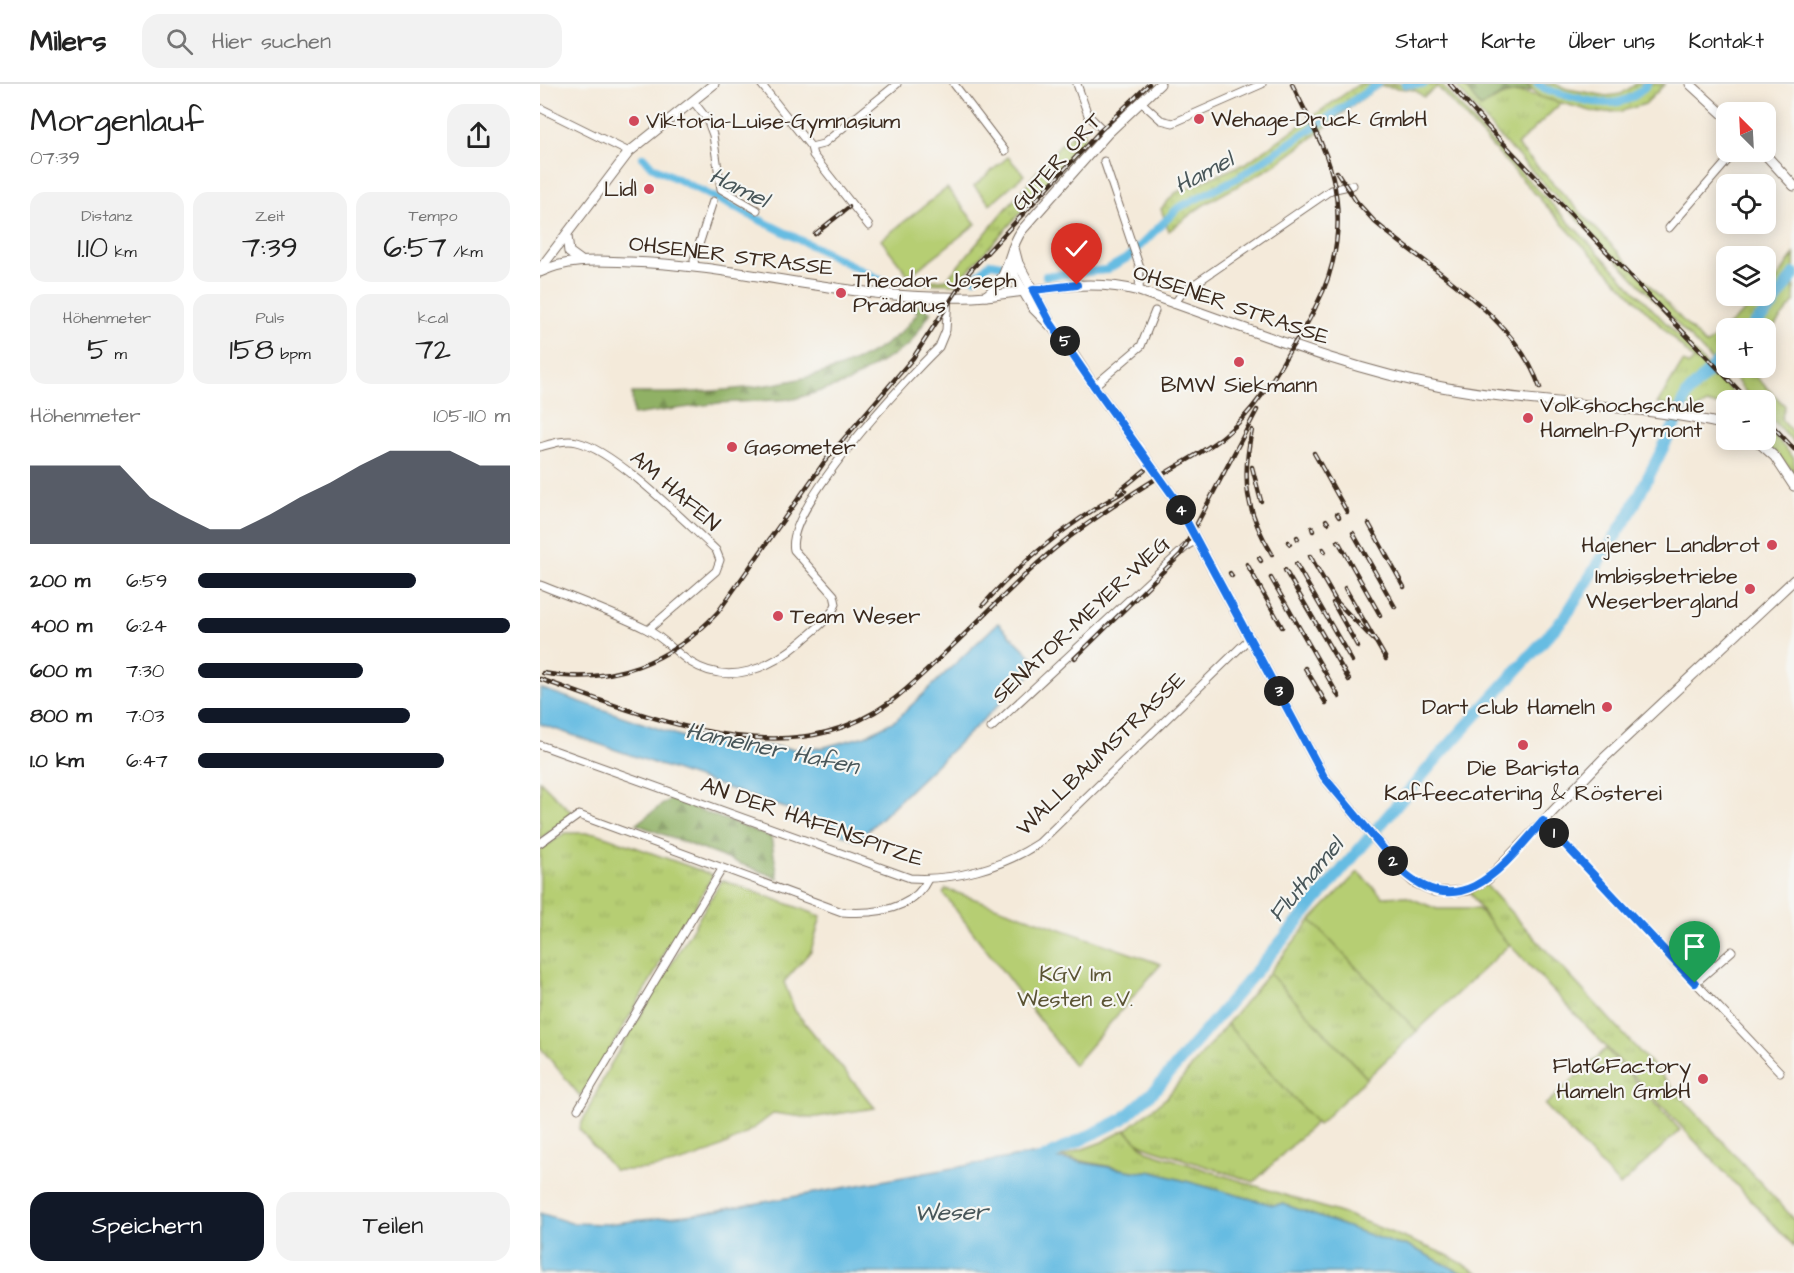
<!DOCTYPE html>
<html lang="de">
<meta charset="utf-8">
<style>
:root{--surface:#fff;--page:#f2f2f2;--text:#222;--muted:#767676;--line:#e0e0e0;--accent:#111827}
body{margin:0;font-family:"Architects Daughter",sans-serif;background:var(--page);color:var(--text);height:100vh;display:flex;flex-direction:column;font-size:22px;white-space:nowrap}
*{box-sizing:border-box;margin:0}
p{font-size:20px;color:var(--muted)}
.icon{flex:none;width:33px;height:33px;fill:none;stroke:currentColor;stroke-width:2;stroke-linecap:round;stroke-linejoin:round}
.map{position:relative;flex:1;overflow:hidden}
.sheet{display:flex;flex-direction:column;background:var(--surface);width:540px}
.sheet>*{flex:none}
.needle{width:39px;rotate:336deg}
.tools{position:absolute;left:1176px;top:18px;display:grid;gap:12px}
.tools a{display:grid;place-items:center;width:60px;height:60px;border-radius:12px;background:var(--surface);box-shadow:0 3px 15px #0003;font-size:30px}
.pin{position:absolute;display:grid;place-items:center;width:51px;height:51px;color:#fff;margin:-62px -26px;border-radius:50% 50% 50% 0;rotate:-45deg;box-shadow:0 0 6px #0007}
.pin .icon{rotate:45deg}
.km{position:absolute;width:30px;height:30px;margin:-15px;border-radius:50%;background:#222;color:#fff;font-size:16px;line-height:30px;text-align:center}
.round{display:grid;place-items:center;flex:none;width:63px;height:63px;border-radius:18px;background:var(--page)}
.head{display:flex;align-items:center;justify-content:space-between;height:102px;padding:0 30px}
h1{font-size:33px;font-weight:600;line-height:45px}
.figures{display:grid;grid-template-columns:repeat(3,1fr);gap:9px;height:102px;padding:6px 30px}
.figures div{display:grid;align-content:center;border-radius:15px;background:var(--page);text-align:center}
.figures b{font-size:30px;font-weight:600}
.figures small{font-size:16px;font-weight:400}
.figures p{font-size:16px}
.chart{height:168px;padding:12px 30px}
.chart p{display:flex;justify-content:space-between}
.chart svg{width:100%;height:108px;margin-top:6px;fill:var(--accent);opacity:.7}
.cta{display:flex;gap:12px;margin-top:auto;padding:12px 30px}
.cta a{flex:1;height:69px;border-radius:18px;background:var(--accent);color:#fff;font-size:24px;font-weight:600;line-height:69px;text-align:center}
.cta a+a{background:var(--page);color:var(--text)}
ul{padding:0 30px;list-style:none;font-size:20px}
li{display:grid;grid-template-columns:96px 72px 1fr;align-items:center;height:45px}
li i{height:15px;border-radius:8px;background:var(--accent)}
header{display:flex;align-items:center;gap:36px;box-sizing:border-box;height:84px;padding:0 30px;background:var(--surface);border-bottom:2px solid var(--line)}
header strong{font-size:28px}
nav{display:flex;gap:33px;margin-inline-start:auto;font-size:21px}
.search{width:420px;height:54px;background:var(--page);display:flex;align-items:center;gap:15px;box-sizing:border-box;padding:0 21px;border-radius:18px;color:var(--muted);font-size:22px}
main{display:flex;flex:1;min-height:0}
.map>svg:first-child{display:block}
.grass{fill:url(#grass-tufts);stroke:#787c48;stroke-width:1.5}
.forest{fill:url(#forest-firs);stroke:#666e42;stroke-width:1.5}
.park{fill:url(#park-dots);stroke:#787c48;stroke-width:1.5}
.garden{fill:#b6ce73;stroke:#787c48;stroke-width:1.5}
.water{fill:#66bce2;stroke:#507380;stroke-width:1.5}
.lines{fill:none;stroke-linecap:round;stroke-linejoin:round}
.canal{stroke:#66bce2;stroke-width:8}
.river{stroke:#66bce2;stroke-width:12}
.street-casing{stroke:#7c6d60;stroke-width:9}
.secondary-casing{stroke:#7c6d60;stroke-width:11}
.street{stroke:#fff;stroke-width:7}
.secondary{stroke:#fff;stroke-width:9}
.rail-casing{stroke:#3b2a1e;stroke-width:4.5}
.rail{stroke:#f6f6f2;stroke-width:2;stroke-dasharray:7;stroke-linecap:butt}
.route-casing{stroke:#fff;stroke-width:12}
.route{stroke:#1a73e8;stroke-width:8}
.poi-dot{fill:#d1495b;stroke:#f6f6f2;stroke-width:2}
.labels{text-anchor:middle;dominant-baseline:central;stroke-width:4.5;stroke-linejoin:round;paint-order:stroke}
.poi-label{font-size:22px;fill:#3b2a1e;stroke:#f6f6f2;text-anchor:start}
.street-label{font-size:22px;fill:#3b2a1e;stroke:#f6f6f2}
.park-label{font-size:22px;fill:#5a5333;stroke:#f6f6f2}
.water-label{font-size:24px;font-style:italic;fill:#485659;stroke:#f6f6f2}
</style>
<header>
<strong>Milers</strong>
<div class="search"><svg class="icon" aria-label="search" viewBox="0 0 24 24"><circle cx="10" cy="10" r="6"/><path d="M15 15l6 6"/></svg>Hier suchen</div>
<nav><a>Start</a><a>Karte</a><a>Über uns</a><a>Kontakt</a></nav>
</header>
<main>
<section class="sheet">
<div class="head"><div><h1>Morgenlauf</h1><p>07:39</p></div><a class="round"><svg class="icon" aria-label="share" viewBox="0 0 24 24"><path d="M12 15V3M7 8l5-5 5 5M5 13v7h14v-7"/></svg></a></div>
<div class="figures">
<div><p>Distanz</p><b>1.10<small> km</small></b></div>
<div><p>Zeit</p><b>7:39</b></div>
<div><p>Tempo</p><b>6:57<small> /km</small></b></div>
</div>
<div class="figures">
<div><p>Höhenmeter</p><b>5<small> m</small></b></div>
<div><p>Puls</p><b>158<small> bpm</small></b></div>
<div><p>kcal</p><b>72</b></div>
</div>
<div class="chart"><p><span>Höhenmeter</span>105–110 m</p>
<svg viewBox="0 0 160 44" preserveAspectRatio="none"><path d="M0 44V12L10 12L20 12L30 12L40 25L50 32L60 38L70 38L80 32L90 25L100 19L110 12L120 6L130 6L140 6L150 12L160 12V44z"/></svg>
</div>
<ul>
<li><b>200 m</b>6:59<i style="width:70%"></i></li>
<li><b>400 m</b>6:24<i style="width:100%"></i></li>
<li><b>600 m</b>7:30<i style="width:53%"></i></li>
<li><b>800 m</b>7:03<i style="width:68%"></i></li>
<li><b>1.0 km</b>6:47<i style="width:79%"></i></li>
</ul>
<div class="cta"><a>Speichern</a><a>Teilen</a></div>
</section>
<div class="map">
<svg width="1254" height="1189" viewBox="0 0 1254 1189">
<defs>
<pattern id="grass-tufts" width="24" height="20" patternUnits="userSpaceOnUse" patternTransform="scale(1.5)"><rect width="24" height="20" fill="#b6ce73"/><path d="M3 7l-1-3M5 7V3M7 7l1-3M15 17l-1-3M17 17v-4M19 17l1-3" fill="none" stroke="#9db163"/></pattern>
<pattern id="forest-firs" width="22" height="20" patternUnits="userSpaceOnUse" patternTransform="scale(1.5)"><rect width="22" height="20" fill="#90b165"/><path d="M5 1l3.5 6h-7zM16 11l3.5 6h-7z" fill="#779053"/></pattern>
<pattern id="park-dots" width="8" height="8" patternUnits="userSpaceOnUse" patternTransform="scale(1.5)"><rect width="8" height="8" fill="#b6ce73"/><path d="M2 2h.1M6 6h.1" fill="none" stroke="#9db163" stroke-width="1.8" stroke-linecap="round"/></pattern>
</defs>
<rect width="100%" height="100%" fill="#f6f6f2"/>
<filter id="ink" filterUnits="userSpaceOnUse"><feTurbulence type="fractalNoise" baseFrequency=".0167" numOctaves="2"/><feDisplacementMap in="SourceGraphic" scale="12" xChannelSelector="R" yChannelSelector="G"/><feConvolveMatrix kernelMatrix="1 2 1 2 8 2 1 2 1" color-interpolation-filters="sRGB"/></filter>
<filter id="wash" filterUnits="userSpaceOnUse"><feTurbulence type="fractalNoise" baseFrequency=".008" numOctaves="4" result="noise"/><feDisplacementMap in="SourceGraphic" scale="24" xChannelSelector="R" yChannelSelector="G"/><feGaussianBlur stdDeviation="1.35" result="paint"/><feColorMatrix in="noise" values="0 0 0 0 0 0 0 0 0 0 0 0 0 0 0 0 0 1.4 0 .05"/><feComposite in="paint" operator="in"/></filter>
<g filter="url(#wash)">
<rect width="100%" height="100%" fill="#f4eada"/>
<g class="grass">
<polygon points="895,0 901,0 950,56 1200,316 1186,316 1186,322 1167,320 1158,325 1117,320 1143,278 1149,281 1154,276 1029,147"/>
<path d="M914 0H923L941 24C974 0 985 9 1021 19L977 61 1166 261 1222 212H1226L1254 170V218L1226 252V244H1186V284H1207L1245 322 1241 335 1254 350V359L1226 330V316H1212L1192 290 1180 285 957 50Z"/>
<polygon points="545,41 544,58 416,200 367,199 407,195 519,62"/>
<polygon points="1226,343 1254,374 1254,388 1223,356 1226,356"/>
<polygon points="25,749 56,749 173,791 135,857 126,864 116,887 50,1000 40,1012 0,963 0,766"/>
<path d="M182 796 281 832 271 867 244 898 255 927 335 1024 270 1034 234 1029C190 1065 132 1089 74 1086L39 1045 69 983Z"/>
<polygon points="944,799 1254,1135 1254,1162 951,841 929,807"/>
<polygon points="771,836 877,947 827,994 729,889"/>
<polygon points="687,940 776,1038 714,1098 609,1064 597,1058 586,1046 626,1014"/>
<polygon points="1066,965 1140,1046 1080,1102 1005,1021"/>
<polygon points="585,1046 607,1067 810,1132 907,1171 939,1189 922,1189 869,1162 855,1160 743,1120 733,1121 609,1087 598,1088 521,1073 562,1058"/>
</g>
<g class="forest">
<path d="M923 0H987L991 7C970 7 958 10 941 24Z"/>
<path d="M373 221 381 222 391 228 369 261 307 299 254 315 179 319 93 331 92 309C175 310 327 305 378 228L372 224Z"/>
<polygon points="130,715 231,753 238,794 96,740"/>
</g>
<g class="park">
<path d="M819 0H895L897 3 884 13 875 6 841 2C805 24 776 53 742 76 716 94 688 106 662 122 651 129 640 139 629 147L621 125 635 109 706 79Z"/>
<polygon points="987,0 1015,0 1027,5 1067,12 1081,10 1096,0 1125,0 1105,20 1082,27 1058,29 1000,13"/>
</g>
<g class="garden">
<polygon points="468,73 484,91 450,120 434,102"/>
<polygon points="407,104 436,140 369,192 341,156"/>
<polygon points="0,697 33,730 0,755"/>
<polygon points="818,788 843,813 865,812 897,825 938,825 969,861 877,947 771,836"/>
<polygon points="406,805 621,880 534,981 403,809"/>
<polygon points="729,889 827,994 778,1041 687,940"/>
</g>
<g class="water">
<polygon points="458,539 500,581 317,757 251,726 0,640 0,604 143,653 254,665 281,664 325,652 356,636"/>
<polygon points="491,1070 598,1088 609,1087 733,1121 743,1120 855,1160 869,1162 922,1189 0,1189 0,1129 31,1139 67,1140 163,1129"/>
</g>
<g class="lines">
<g class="canal">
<polyline points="865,0 884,0"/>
<path d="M998 0 1004 5C1038 14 1081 34 1107 0"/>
<polyline points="103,73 111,82 345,198"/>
<polyline points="506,192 566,186 589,173 638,124 699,93 838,0"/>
<polyline points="435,194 450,179 461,181"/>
</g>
<g class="river">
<polyline points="1211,244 1233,221 1254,190"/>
<polyline points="492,1080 583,1035 617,1004 891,681 1025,533 1091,427 1134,342 1147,310 1186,270"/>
</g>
</g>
</g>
<g filter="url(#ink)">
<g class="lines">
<g class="street-casing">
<g id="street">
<polyline points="221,0 271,63 273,71 329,142"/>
<polyline points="414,0 465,67"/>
<polyline points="537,0 548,31 567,50"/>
<polyline points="153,17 167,35 173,51 181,105 217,126"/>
<polyline points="601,18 621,36 633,39 722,0"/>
<polyline points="0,24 89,68"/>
<polyline points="271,63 283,60 357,0"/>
<polyline points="564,77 600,184 599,207"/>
<polyline points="1129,144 1195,68"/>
<polyline points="155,182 154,176 173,117"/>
<polyline points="634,220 643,208 791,106 813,101"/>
<polyline points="554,302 601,262 615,227"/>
<path d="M0 363C11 360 25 355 37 358 76 367 144 437 176 466L180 476 176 487 108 546"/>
<path d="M0 501C36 515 72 528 106 545 123 553 135 568 150 578 189 603 231 584 262 557 274 546 290 535 296 520L294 511 254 466C244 425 367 294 399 263L406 246 408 213"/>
<polyline points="451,644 648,461 657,456"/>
<path d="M0 661 370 794C413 797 462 784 499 759L710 554"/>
<polyline points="1003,737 1240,988"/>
<path d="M0 759 39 731 302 828C332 830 373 827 388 795"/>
<polyline points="1155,899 1192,867"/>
<polyline points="38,1025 182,785"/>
</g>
</g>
<g class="secondary-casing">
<g id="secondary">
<polyline points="1150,0 1186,33"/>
<polyline points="1223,68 1254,102"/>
<polyline points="27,152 29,168 40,176"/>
<polyline points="474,164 478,179 510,238"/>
<polyline points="470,176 475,193 493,224 522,253 554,302 633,412 784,693 862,787 874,798 894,807 911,808 928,806 948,795 1064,674 1254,496"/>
<polyline points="0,185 89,68 174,0"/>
<path d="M0 188C29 174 58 177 89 178 191 181 289 210 391 213 409 213 428 214 446 212 496 207 548 193 599 207 700 241 797 283 902 303 996 321 1094 319 1186 341"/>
<path d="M446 212C473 190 465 170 482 146L567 50 620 0"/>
<polyline points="1216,356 1235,373 1254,402"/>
</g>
</g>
<use href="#street" class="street"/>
<use href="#secondary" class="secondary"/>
<g class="rail-casing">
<g id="rail">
<polyline points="752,0 781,59"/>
<polyline points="910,0 948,43 1208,316"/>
<path d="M797 88 816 117 835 138C892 187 975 231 1000 304"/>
<polyline points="275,150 309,123"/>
<polyline points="1226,335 1254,365"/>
<path d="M712 346C701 396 706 427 732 470"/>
<polyline points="774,369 807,428"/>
<polyline points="712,383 721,417"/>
<polyline points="578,408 605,386"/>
<polyline points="797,430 799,433"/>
<polyline points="786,436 788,439"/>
<polyline points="829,440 864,503"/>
<polyline points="772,444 773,447"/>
<polyline points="813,449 855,523"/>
<polyline points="757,453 758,455"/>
<polyline points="798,457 840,531"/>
<polyline points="748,458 750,460"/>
<polyline points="783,465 785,468"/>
<polyline points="770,472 796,517 835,557"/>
<polyline points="719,474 721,477"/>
<polyline points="707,480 742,543"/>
<polyline points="756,480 812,577"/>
<polyline points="745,486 809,596"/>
<polyline points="690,489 692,492"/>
<polyline points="731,494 799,613"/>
<polyline points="805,504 846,575"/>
<polyline points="793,519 818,563"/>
<path d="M443 521C484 475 530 437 585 407"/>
<polyline points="535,574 641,470 717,326"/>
<polyline points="765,584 786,619"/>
<path d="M3 589C70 602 132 578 178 528L285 377 373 274 430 187 561 46 609 0"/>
<path d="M0 595C84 624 197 672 287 648 340 634 369 604 407 567 440 536 472 502 506 472 538 444 585 414 622 391 643 378 666 367 685 351 713 328 732 298 750 266 759 252 769 238 776 222 804 169 805 107 778 53"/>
</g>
</g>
<use href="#rail" class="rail"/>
</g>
</g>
<g class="lines" filter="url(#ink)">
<g class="route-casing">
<path id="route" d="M537 201 493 206 510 238 554 302 633 412 784 693 862 787C922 841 964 781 1003 737L1155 899"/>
</g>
<use href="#route" class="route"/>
</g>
<g class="poi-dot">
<circle cx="659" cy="35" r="6"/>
<circle cx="94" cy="37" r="6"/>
<circle cx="109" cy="105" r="6"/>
<circle cx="301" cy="209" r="6"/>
<circle cx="699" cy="278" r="6"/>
<circle cx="988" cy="334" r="6"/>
<circle cx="192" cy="363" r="6"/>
<circle cx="1232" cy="461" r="6"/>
<circle cx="1210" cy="505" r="6"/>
<circle cx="238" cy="532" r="6"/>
<circle cx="1067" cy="623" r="6"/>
<circle cx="983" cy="661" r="6"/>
<circle cx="1163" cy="995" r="6"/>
</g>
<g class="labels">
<g class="poi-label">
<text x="671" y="35">Wehage-Druck GmbH</text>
<text x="106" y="37">Viktoria-Luise-Gymnasium</text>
<text x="97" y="105" text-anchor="end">Lidl</text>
<text x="313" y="196">Theodor Joseph<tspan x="313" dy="25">Prädanus</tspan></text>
<text x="699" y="301" text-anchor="middle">BMW Siekmann</text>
<text x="1000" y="321">Volkshochschule<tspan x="1000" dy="25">Hameln-Pyrmont</tspan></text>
<text x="204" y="363">Gasometer</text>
<text x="1220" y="461" text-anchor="end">Hajener Landbrot</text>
<text x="1198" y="492" text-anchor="end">Imbissbetriebe<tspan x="1198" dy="25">Weserbergland</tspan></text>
<text x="250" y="532">Team Weser</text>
<text x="1055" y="623" text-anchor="end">Dart club Hameln</text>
<text x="983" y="684" text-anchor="middle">Die Barista<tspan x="983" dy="25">Kaffeecatering &amp; Rösterei</tspan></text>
<text x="1151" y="982" text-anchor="end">Flat6Factory<tspan x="1151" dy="25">Hameln GmbH</tspan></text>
</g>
<g class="street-label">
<text transform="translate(517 78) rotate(-48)">GUTER ORT</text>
<text transform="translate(191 172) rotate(7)">OHSENER STRASSE</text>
<text transform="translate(691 221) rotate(19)">OHSENER STRASSE</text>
<text transform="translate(135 407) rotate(41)">AM HAFEN</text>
<text transform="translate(541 536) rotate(-43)">SENATOR-MEYER-WEG</text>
<text transform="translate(561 670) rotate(-44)">WALLBAUMSTRASSE</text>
<text transform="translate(272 738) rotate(19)">AN DER HAFENSPITZE</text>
</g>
<g class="park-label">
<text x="535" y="890">KGV Im<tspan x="535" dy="25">Westen e.V.</tspan></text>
</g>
<g class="water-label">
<text transform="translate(664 89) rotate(-28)">Hamel</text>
<text transform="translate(199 104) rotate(26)">Hamel</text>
<text transform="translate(232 665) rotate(12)">Hamelner Hafen</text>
<text transform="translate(766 796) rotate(-50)">Fluthamel</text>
<text transform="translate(411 1129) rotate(-1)">Weser</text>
</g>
</g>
</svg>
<div class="tools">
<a><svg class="needle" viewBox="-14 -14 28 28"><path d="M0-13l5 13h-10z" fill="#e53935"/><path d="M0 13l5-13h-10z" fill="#767676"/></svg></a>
<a><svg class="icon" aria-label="locate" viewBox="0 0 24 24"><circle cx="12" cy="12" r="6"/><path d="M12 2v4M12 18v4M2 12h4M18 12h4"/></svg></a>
<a><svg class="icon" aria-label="layers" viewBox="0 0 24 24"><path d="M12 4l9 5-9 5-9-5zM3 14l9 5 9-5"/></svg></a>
<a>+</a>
<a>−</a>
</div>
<div class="pin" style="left:1155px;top:899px;background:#1e9e55"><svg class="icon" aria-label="arrive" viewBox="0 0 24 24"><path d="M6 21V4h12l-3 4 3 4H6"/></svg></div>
<div class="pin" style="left:537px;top:201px;background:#d93025"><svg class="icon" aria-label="check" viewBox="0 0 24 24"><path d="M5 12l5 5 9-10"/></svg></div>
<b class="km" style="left:1014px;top:749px">1</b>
<b class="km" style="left:853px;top:777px">2</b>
<b class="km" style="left:739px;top:607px">3</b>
<b class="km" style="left:641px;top:426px">4</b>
<b class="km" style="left:525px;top:257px">5</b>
</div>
</main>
